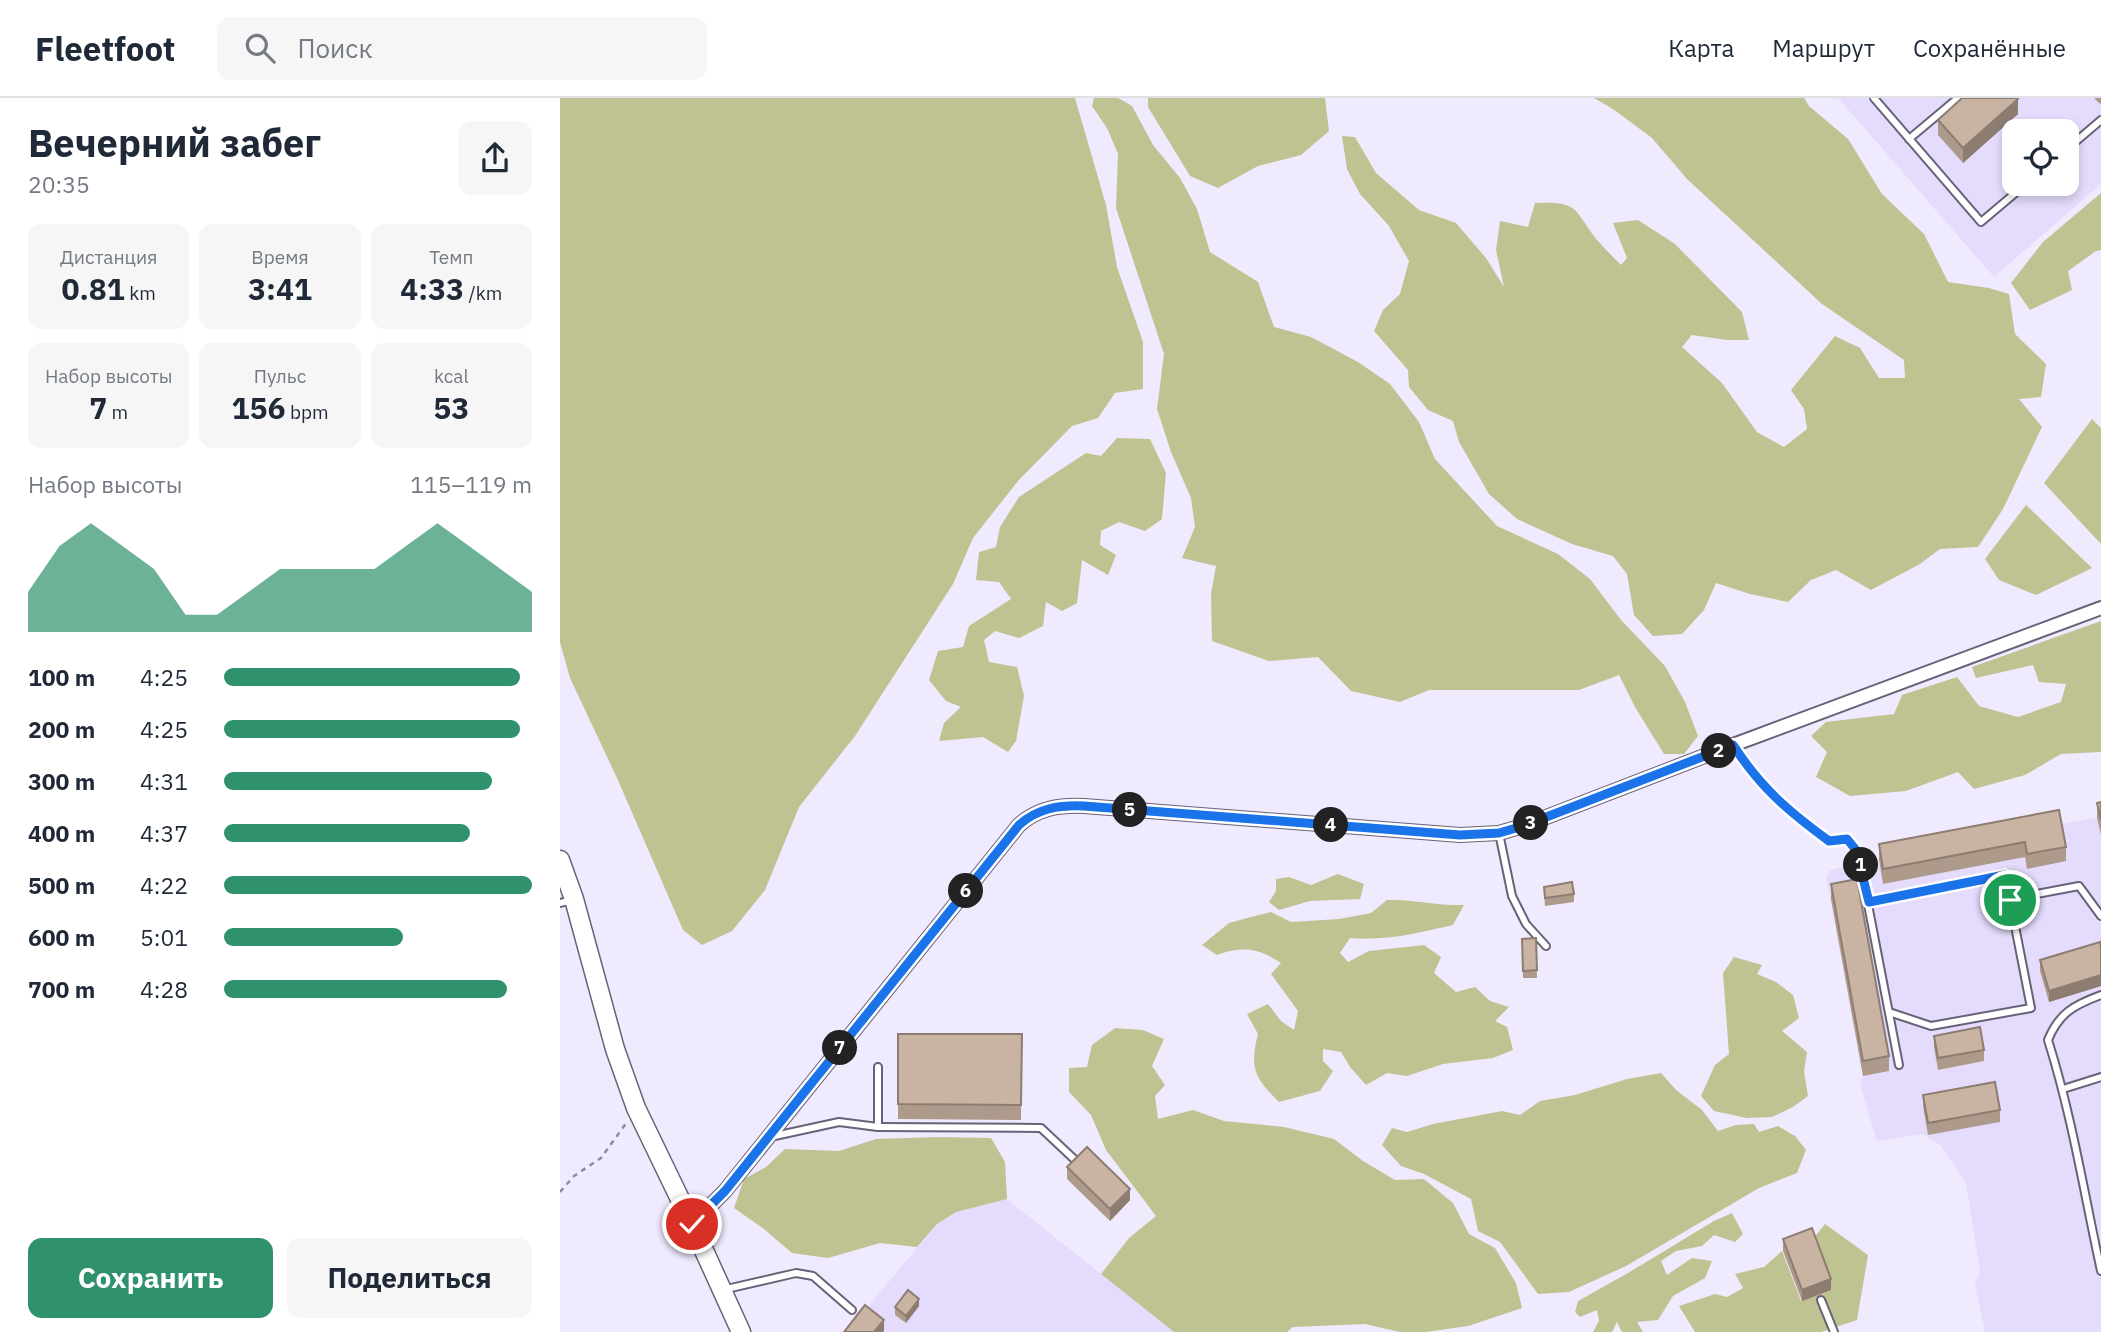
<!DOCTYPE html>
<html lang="ru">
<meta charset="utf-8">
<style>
:root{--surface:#fff;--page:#f6f6f7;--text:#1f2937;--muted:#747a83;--line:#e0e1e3;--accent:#2f926c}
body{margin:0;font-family:"IBM Plex Sans",sans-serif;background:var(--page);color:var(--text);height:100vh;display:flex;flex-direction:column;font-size:26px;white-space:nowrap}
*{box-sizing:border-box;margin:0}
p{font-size:23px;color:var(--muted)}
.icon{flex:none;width:38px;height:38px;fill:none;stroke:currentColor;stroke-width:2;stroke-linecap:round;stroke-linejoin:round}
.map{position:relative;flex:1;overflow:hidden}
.panel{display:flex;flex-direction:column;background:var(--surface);width:560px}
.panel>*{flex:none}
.buttons{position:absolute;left:1442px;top:21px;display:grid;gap:14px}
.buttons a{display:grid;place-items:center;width:77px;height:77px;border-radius:14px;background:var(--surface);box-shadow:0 4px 10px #0003;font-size:35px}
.pin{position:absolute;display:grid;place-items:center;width:60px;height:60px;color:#fff;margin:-30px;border:4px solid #fff;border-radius:50%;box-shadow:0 2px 7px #0007}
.km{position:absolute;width:35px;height:35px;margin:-18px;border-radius:50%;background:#222;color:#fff;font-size:19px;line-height:35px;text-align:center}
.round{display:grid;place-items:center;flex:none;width:74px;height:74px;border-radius:14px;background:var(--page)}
.headline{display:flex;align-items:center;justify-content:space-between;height:119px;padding:0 28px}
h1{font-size:38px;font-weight:800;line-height:52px}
.stats{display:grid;grid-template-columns:repeat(3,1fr);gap:10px;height:119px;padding:7px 28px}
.stats div{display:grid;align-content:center;border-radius:14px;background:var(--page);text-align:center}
.stats b{font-size:30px;font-weight:800}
.stats small{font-size:19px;font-weight:400}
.stats p{font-size:19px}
.chart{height:196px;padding:14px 28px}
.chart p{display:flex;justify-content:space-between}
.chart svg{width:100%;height:126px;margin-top:7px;fill:var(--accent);opacity:.7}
.action{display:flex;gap:14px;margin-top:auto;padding:14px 28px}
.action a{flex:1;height:80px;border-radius:14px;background:var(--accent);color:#fff;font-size:28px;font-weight:800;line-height:80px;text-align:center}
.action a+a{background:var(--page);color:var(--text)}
ul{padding:0 28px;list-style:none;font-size:23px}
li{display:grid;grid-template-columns:112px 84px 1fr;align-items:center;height:52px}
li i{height:18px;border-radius:9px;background:var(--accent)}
header{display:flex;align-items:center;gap:42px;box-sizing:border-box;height:98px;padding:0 35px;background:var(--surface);border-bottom:2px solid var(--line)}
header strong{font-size:33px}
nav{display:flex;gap:38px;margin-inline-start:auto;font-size:24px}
.search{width:490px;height:63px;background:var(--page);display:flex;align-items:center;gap:18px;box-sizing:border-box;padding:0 24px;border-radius:14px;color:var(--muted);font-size:26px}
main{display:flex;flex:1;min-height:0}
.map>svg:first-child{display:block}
.built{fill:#e5dcfd;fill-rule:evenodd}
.forest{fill:#bfc291}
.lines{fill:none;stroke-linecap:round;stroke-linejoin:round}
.lane-casing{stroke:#686278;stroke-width:10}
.street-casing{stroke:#686278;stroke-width:16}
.secondary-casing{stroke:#686278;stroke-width:21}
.path{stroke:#8f8b9a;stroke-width:2.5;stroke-dasharray:5 5;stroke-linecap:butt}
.lane{stroke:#fff;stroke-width:6}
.street{stroke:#fff;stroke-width:12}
.secondary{stroke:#fff;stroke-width:18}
.wall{fill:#ad9a8b}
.shaded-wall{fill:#8d7d71}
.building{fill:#c9b3a2;stroke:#8d7d71;stroke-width:2}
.route-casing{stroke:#fff;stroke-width:14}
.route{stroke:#1a73e8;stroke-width:9}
</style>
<header>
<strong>Fleetfoot</strong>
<div class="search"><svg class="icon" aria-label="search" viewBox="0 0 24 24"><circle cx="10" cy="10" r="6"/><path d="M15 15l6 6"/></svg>Поиск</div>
<nav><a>Карта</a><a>Маршрут</a><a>Сохранённые</a></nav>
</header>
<main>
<section class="panel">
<div class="headline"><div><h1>Вечерний забег</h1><p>20:35</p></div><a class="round"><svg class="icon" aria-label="share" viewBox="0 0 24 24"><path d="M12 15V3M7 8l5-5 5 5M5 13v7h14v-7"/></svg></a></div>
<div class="stats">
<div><p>Дистанция</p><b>0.81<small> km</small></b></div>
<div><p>Время</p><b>3:41</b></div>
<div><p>Темп</p><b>4:33<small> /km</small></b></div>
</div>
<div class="stats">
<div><p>Набор высоты</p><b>7<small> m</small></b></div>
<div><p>Пульс</p><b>156<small> bpm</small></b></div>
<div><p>kcal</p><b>53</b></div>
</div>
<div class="chart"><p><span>Набор высоты</span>115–119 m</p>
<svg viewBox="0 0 160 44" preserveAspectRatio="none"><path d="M0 44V30L10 14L20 6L30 14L40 22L50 38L60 38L70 30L80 22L90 22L100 22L110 22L120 14L130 6L140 14L150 22L160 30V44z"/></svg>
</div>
<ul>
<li><b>100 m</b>4:25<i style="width:96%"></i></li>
<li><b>200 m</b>4:25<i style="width:96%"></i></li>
<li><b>300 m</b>4:31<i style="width:87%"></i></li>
<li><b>400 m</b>4:37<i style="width:80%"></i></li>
<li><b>500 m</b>4:22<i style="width:100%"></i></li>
<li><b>600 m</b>5:01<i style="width:58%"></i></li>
<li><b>700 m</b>4:28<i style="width:92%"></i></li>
</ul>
<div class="action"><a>Сохранить</a><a>Поделиться</a></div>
</section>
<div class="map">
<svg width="1541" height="1234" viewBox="0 0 1541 1234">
<rect width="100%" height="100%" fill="#f0eaff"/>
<g class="built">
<path d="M1278 0H1541V86L1434 179ZM1454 33H1507V86H1454Z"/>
<polygon points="1541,719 1541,1234 1425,1234 1415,1188 1420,1174 1406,1085 1380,1047 1363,1036 1317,1043 1300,987 1303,978 1266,779 1270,772 1319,761"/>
<polygon points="447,1101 614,1234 293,1234 306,1211 377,1126 396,1114"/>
</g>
<g class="forest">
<polygon points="0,0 515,0 546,107 557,169 583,244 583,291 555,295 538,320 512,328 458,383 413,440 393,486 295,638 239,709 205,792 172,833 142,847 123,832 57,680 10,580 0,544"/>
<polygon points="534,0 558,0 572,8 593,47 620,80 637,111 650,154 698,184 714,229 751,239 798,264 830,286 859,324 875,361 937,428 998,456 1030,481 1061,522 1105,568 1125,604 1138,638 1124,656 1104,656 1075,609 1059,577 1019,592 869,592 840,604 791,593 758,559 709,563 652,543 651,496 656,468 622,460 635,429 631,400 611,354 597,311 604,256 556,110 558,56 547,30 532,8"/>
<polygon points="588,0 765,0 769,33 741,57 698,68 658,90 630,78 588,9"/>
<path d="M1034 0H1244L1249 8 1288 41 1322 96 1364 136 1388 184 1429 190 1449 196 1455 236 1486 266 1481 299 1459 301 1482 329 1443 411 1418 449 1380 451 1360 466 1311 492 1276 472 1251 482 1228 504 1190 496 1156 485 1144 512 1122 536 1093 538 1074 517 1067 476 1053 458 1012 446 957 421 929 396 899 344 893 323 868 312 849 289 848 272 814 233 823 212 840 196 849 163 829 128 800 96 787 71 782 38 795 39 816 75 859 112 896 125 926 160 944 189 936 152 940 123 968 129 975 105C1020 103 1013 111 1037 142 1045 151 1053 159 1061 167L1067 160 1053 125 1078 122 1115 146 1182 214 1189 242H1167L1132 237 1122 249 1162 285 1197 334 1224 349 1247 331 1244 311 1231 292 1275 238 1300 250 1319 280H1345L1344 262 1262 206 1127 81 1092 40 1053 11Z"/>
<polygon points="1541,95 1541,152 1536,153 1508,173 1512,192 1470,212 1451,185 1483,144"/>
<polygon points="1532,321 1541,330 1541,446 1484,385"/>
<polygon points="557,340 590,341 606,375 602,421 585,433 559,424 541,433 540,447 556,457 548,477 522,462 517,505 502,513 486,504 483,528 459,540 435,533 424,542 429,564 457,569 464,598 456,643 448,654 423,639 379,643 384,625 401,609 386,603 369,582 378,553 403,549 409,528 451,501 439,484 416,482 419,454 436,449 440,429 459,399 526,355 541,358"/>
<polygon points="1466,407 1532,470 1476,497 1439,482 1425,461"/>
<polygon points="1541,523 1541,654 1501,656 1465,677 1414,691 1398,674 1346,693 1290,698 1256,679 1267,654 1251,638 1266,624 1334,616 1342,597 1397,579 1419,608 1458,619 1501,604 1506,586 1479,584 1473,567 1416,580 1412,569"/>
<polygon points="778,776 804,786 800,801 750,803 719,812 709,804 716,793 716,781 729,779 751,787"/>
<path d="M827 802C853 801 878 808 904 807L893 827C858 835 826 843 790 840L780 855 788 864 809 853 864 847 881 859 874 875 896 894 915 889 930 903 949 909 935 923 947 929 953 952 933 960 883 966 847 978 827 975 806 987 790 969 781 954 763 951V963L773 973 760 993 719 1004C695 980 689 971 698 936L687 916 708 906 721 923 734 932 738 913 711 876 721 865C698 850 683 848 657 857L642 847 669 825 691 819 711 814 731 824 779 821 811 815Z"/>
<polygon points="1174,859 1202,867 1197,876 1216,884 1233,897 1239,920 1222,933 1247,954 1244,973 1248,998 1233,1009 1212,1019 1187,1020 1154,1013 1141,998 1155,967 1169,956 1163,875"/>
<polygon points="555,930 583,932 604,941 592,968 605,987 595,998 598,1021 633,1012 664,1023 724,1029 774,1041 803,1063 835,1082 864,1081 893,1105 909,1136 935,1150 956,1185 962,1210 908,1228 866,1234 840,1234 805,1226 733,1229 727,1234 614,1234 541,1176 569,1140 596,1118 546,1052 531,1017 509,994 509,970 527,969 532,947"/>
<polygon points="1101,975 1116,992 1142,1012 1158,1033 1176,1027 1194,1026 1199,1034 1218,1028 1235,1038 1246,1052 1237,1075 1199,1090 1066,1168 1009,1194 978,1196 940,1144 918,1133 911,1101 864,1076 841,1068 822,1047 832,1030 847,1034 873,1026 942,1013 960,1017 980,1003 1015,997 1067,981"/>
<polygon points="378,1039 431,1040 445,1064 447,1101 396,1114 377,1126 357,1149 320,1145 268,1160 232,1155 204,1131 174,1110 184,1081 206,1069 225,1051 279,1053 316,1041"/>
<polygon points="1172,1115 1183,1136 1175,1144 1154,1137 1142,1148 1116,1153 1101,1163 1107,1177 1132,1160 1152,1163 1145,1180 1113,1198 1098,1222 1077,1224 1083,1234 1062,1234 1057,1224 1052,1234 1033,1234 1039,1223 1037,1212 1020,1219 1015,1214 1018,1203 1068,1175 1154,1123"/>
<polygon points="1265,1126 1308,1157 1297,1222 1261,1234 1135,1234 1119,1208 1155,1196 1167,1199 1183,1190 1175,1176 1204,1169 1222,1153 1241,1203 1271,1192 1253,1141"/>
</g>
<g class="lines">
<g class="lane-casing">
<g id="lane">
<polyline points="1314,0 1421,124 1466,86"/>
<polyline points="1349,41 1398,0"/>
<polyline points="1507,51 1541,22"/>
<path d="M1173 647C1201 690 1228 713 1270 743L1287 741 1296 752 1300 765 1339 967"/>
<polyline points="939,735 952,798 966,826 986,848"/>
<polyline points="1450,801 1519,788 1541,818"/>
<polyline points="1309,804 1445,777 1471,910 1371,928 1329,914"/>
<polyline points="0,805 12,802"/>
<path d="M1541 897C1514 907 1499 915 1488 942 1512 1018 1524 1095 1541 1173"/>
<polyline points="1503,991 1541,979"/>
<polyline points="318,1029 481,1030 514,1061"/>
<polyline points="210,1039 279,1024 318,1029 318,969"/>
<polyline points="162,1192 236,1175 253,1178 292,1212"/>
<polyline points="1261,1202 1274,1234"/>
</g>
</g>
<g class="street-casing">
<path id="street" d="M132 1126 165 1093 459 727C478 710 499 707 524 708L900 737 939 735 963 728 1173 647 1541 510"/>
</g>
<g class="secondary-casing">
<polyline id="secondary" points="0,762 14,801 55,951 76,1010 132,1126 181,1234"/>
</g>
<polyline class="path" points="0,1094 14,1078 41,1060 67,1024"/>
<use href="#lane" class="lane"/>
<use href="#street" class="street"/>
<use href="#secondary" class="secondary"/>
</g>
<g class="wall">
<polygon points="1534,0 1541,0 1541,5 1540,6"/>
<polygon points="1458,16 1403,65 1378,37 1378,22"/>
<polygon points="1541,704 1541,737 1537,720 1537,705"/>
<polygon points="1499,712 1506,749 1506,763 1467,771 1465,759 1323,786 1319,761 1319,746"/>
<polygon points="1271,786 1329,958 1329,973 1303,978 1271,801"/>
<polygon points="984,789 1014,796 1014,804 985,808"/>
<polygon points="976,840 977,880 963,880 962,848"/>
<polygon points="1541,849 1541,888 1489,904 1480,873 1480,862"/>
<polygon points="338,936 462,936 461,1022 338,1021"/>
<polygon points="1374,938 1424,952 1424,963 1378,972 1374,949"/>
<polygon points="1363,997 1440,1012 1440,1024 1368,1037 1363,1008"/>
<polygon points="507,1069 570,1102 550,1123 507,1081"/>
<polygon points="1223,1141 1271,1192 1242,1203 1223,1153"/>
<polygon points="359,1208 346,1225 335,1217 335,1209"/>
</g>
<g class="shaded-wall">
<polygon points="1458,1 1458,16 1403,65 1403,50"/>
<polygon points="1541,877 1541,888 1489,904 1489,893"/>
<polygon points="570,1091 570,1102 550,1123 550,1111"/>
<polygon points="1271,1181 1271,1192 1242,1203 1242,1192"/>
<polygon points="359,1201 359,1208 346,1225 346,1218"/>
<polygon points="324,1222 324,1233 323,1234 314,1234"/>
</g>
<g class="building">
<polygon points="1402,0 1457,0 1458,1 1403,50 1378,22"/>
<polygon points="1541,704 1541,722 1537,705"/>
<polygon points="1499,712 1506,749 1467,756 1465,744 1323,771 1319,746"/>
<polygon points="1297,781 1329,958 1303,963 1271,786"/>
<polygon points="1012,784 1014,796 985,800 984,789"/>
<polygon points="976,840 977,872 963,873 962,841"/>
<polygon points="1540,844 1541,849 1541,877 1489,893 1480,862"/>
<polygon points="1420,929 1424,952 1378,960 1374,938"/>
<polygon points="338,936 462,936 461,1007 338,1006"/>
<polygon points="1435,984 1440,1012 1368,1025 1363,997"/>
<polygon points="527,1049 570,1091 550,1111 507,1069"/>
<polygon points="1252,1130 1271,1181 1242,1192 1223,1141"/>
<polygon points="348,1192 359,1201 346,1218 335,1209"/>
<polygon points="305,1207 324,1222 314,1234 284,1234"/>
</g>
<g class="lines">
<g class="route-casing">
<path id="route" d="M132 1126 165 1093 459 727C478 710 499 707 524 708L900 737 939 735 963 728 1173 647C1201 690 1228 713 1269 743L1287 741 1296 752 1309 804 1445 777 1450 802"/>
</g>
<use href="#route" class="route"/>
</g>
</svg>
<div class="buttons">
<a><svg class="icon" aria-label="locate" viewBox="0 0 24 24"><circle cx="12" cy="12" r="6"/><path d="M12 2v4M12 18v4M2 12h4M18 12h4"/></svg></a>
</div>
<div class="pin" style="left:1450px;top:802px;background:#1e9e55"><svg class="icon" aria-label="arrive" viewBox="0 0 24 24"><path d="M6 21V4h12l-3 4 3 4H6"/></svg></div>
<div class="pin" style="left:132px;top:1126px;background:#d93025"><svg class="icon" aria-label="check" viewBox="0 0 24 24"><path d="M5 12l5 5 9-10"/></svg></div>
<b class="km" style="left:1301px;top:767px">1</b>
<b class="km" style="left:1159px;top:653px">2</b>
<b class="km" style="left:971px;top:725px">3</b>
<b class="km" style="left:771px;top:727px">4</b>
<b class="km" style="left:570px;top:712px">5</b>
<b class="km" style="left:406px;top:793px">6</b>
<b class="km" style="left:280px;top:950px">7</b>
</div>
</main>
